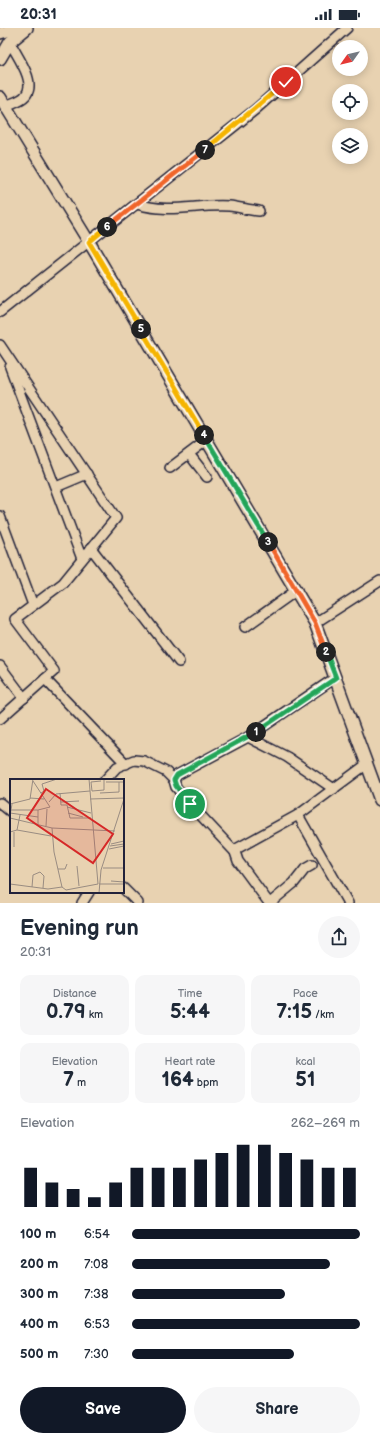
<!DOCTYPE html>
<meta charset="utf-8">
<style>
:root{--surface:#fff;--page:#f6f6f7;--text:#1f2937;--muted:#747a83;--accent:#111827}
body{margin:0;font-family:"Balsamiq Sans",sans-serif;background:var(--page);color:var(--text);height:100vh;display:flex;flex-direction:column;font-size:15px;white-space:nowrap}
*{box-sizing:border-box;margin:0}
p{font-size:13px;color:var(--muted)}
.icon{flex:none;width:22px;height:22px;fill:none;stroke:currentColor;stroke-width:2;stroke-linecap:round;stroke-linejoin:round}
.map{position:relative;height:875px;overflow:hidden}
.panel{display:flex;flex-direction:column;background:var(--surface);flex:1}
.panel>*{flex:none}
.needle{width:26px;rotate:236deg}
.fabs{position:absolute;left:332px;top:12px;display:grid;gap:8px}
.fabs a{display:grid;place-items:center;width:36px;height:36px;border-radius:50%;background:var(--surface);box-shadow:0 2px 10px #0003;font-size:20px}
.pin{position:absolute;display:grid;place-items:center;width:34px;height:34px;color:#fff;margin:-17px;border:2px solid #fff;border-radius:50%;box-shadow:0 1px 4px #0007}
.km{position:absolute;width:20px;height:20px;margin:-10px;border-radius:50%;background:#222;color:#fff;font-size:11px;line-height:20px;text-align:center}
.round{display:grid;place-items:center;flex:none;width:42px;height:42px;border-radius:21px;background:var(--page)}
.summary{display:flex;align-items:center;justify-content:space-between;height:68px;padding:0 20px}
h1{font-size:22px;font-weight:700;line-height:30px}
.metrics{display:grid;grid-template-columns:repeat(3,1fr);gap:6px;height:68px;padding:4px 20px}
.metrics div{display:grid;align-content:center;border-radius:10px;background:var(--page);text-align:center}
.metrics b{font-size:20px;font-weight:700}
.metrics small{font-size:11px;font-weight:400}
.metrics p{font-size:11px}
.chart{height:112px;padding:8px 20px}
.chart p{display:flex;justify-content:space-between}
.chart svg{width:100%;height:72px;margin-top:4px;stroke:var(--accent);stroke-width:6}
.button{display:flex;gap:8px;margin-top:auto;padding:8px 20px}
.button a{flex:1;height:46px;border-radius:24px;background:var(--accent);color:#fff;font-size:16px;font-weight:700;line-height:46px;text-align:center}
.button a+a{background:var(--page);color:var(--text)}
ul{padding:0 20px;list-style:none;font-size:13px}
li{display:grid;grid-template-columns:64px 48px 1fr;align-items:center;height:30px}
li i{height:10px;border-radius:5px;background:var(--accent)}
.status{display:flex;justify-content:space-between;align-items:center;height:28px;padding:0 20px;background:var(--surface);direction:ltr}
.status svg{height:11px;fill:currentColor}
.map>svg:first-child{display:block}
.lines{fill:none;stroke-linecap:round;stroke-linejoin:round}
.minor-casing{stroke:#22223b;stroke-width:12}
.major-casing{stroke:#22223b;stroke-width:14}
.minor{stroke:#e8d2b1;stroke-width:9}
.major{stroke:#e8d2b1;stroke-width:11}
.split-1-casing{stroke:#fff;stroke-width:8}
.split-2-casing{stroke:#fff;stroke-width:8}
.split-3-casing{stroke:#fff;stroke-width:8}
.split-4-casing{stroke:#fff;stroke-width:8}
.split-5-casing{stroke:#fff;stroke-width:8}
.split-6-casing{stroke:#fff;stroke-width:8}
.split-7-casing{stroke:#fff;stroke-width:8}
.split-8-casing{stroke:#fff;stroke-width:8}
.split-1{stroke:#22a559;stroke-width:5}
.split-2{stroke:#22a559;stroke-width:5}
.split-3{stroke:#f0652b;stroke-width:5}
.split-4{stroke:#22a559;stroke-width:5}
.split-5{stroke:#f5b400;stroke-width:5}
.split-6{stroke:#f5b400;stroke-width:5}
.split-7{stroke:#f0652b;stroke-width:5}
.split-8{stroke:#f5b400;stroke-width:5}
.inset-road{fill:none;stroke:#998c82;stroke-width:1}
.view{fill:#d62828;fill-opacity:0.15;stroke:#d62828;stroke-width:2}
.inset-edge{fill:none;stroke:#22223b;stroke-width:2}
</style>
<div class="status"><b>20:31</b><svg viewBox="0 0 49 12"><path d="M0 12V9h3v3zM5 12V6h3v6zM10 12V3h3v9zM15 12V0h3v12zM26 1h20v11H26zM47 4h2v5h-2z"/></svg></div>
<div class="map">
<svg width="380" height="875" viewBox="0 0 380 875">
<rect width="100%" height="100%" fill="#e8d2b1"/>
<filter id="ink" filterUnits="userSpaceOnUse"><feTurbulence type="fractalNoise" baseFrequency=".025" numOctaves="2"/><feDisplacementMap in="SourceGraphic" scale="8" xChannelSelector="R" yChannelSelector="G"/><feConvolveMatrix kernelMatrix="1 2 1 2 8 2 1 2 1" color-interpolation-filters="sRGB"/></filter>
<g filter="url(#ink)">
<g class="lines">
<g class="minor-casing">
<g id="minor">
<path d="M6 78C11 75 21 73 25 68 38 55 16 27 10 14"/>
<path d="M137 176C170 186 196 176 229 178 239 179 249 182 259 183"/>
<polyline points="0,284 256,81 347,0"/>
<polyline points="0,317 116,490 63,555 15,591 54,643 0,691"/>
<polyline points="10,339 82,531"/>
<polyline points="189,426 207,449"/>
<polyline points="170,440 207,412"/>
<polyline points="56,459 87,446"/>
<polyline points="0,488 33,577"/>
<polyline points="91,520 179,634"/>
<polyline points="315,595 380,553"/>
<polyline points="245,599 297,562"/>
<polyline points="0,638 24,670"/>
<polyline points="45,651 126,736"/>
<polyline points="248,709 287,729 334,761"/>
<polyline points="105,752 117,739 134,732 144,733 166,744 174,752 176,759 190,776 235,824 238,833 269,875"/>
<polyline points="174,752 177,747 248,709 335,650"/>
<polyline points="0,775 11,784"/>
<polyline points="298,787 348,875"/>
<polyline points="235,824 238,820 298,787 367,736"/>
<polyline points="123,860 138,875"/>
<polyline points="82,875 89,864"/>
<polyline points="270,875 294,855 305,841 312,837"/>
</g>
</g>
<g class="major-casing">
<g id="major">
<polyline points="0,5 18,0"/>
<polyline points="0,31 10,14 27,0"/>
<polyline points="0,69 89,214 315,595 380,772"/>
</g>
</g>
<use href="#minor" class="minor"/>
<use href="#major" class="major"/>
</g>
</g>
<g class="lines" filter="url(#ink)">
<g class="split-1-casing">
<polyline id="split-1" points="190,776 176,758 174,752 177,747 256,704"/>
</g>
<g class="split-2-casing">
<polyline id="split-2" points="256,704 336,650 326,624"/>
</g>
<g class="split-3-casing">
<polyline id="split-3" points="268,514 315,595 326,624"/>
</g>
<g class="split-4-casing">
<polyline id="split-4" points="204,407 268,514"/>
</g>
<g class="split-5-casing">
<polyline id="split-5" points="141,301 204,407"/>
</g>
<g class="split-6-casing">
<polyline id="split-6" points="107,199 89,214 141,301"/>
</g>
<g class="split-7-casing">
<polyline id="split-7" points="107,199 205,122"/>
</g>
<g class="split-8-casing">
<polyline id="split-8" points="205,122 286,54"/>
</g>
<use href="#split-1" class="split-1"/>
<use href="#split-2" class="split-2"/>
<use href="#split-3" class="split-3"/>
<use href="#split-4" class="split-4"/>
<use href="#split-5" class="split-5"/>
<use href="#split-6" class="split-6"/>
<use href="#split-7" class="split-7"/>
<use href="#split-8" class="split-8"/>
</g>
<g transform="translate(10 751)">
<rect width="114" height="114" fill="#e8d2b1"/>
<path class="inset-road" d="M79 0 88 105M91 2 81 3 82 12 94 11V1M96 3H114M31 14 34 12 32 5 47 0M50 14 51 26H57L60 39H81M90 14 109 13V3M20 19 34 20M80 20 114 19M39 23 46 15 80 12M51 23 69 22M0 25 20 20 23 0M57 28 81 34M1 31H28L40 28 23 2M0 34 28 38M58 34 73 38M0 37 2 25M0 39 42 49 105 52M28 45V31M36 47 37 30M42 49 44 73 52 108M7 51 10 36M0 53 7 51 41 57M4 53V68M101 65 114 62M100 67 114 65M99 70 114 67M67 87 69 107M93 89H114M48 90H55L57 85M101 102 114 103M0 105 38 110 52 108 56 111 88 105M89 105H114M22 108 23 96 30 93 34 97 33 109M89 114 91 91 114 20"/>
<path class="view" d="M36 10 103 55 83 84 17 39Z"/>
<rect width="114" height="114" class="inset-edge"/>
</g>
</svg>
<div class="fabs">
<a><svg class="needle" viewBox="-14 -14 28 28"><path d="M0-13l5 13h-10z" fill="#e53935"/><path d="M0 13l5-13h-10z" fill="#747a83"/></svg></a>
<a><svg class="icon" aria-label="locate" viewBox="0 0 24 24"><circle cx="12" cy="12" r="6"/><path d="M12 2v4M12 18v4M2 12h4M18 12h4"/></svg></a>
<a><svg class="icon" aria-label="layers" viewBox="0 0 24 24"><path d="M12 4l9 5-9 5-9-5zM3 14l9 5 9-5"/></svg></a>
</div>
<div class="pin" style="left:190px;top:776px;background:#1e9e55"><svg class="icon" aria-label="arrive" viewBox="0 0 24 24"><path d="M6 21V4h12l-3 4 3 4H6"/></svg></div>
<div class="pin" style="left:286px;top:54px;background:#d93025"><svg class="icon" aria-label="check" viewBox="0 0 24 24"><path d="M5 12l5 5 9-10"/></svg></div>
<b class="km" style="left:256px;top:704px">1</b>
<b class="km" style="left:326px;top:624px">2</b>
<b class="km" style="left:268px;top:514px">3</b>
<b class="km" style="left:204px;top:407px">4</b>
<b class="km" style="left:141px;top:301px">5</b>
<b class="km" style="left:107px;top:199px">6</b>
<b class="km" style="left:205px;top:122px">7</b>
</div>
<section class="panel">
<div class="summary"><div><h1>Evening run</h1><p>20:31</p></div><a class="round"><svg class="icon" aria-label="share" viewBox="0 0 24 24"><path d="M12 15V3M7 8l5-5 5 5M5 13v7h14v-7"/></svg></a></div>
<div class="metrics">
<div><p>Distance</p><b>0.79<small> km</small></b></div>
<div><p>Time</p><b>5:44</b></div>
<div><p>Pace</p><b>7:15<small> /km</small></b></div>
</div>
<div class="metrics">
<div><p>Elevation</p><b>7<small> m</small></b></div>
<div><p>Heart rate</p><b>164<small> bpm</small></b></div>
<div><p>kcal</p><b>51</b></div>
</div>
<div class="chart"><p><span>Elevation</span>262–269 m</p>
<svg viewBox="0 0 160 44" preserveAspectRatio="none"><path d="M5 44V20M15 44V29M25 44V33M35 44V38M45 44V29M55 44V20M65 44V20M75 44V20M85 44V15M95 44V11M105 44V6M115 44V6M125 44V11M135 44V15M145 44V20M155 44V20"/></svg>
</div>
<ul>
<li><b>100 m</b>6:54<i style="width:100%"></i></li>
<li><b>200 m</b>7:08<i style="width:87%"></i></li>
<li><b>300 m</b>7:38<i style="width:67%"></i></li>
<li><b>400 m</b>6:53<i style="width:100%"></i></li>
<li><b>500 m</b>7:30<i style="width:71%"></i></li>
</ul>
<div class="button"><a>Save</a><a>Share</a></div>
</section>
